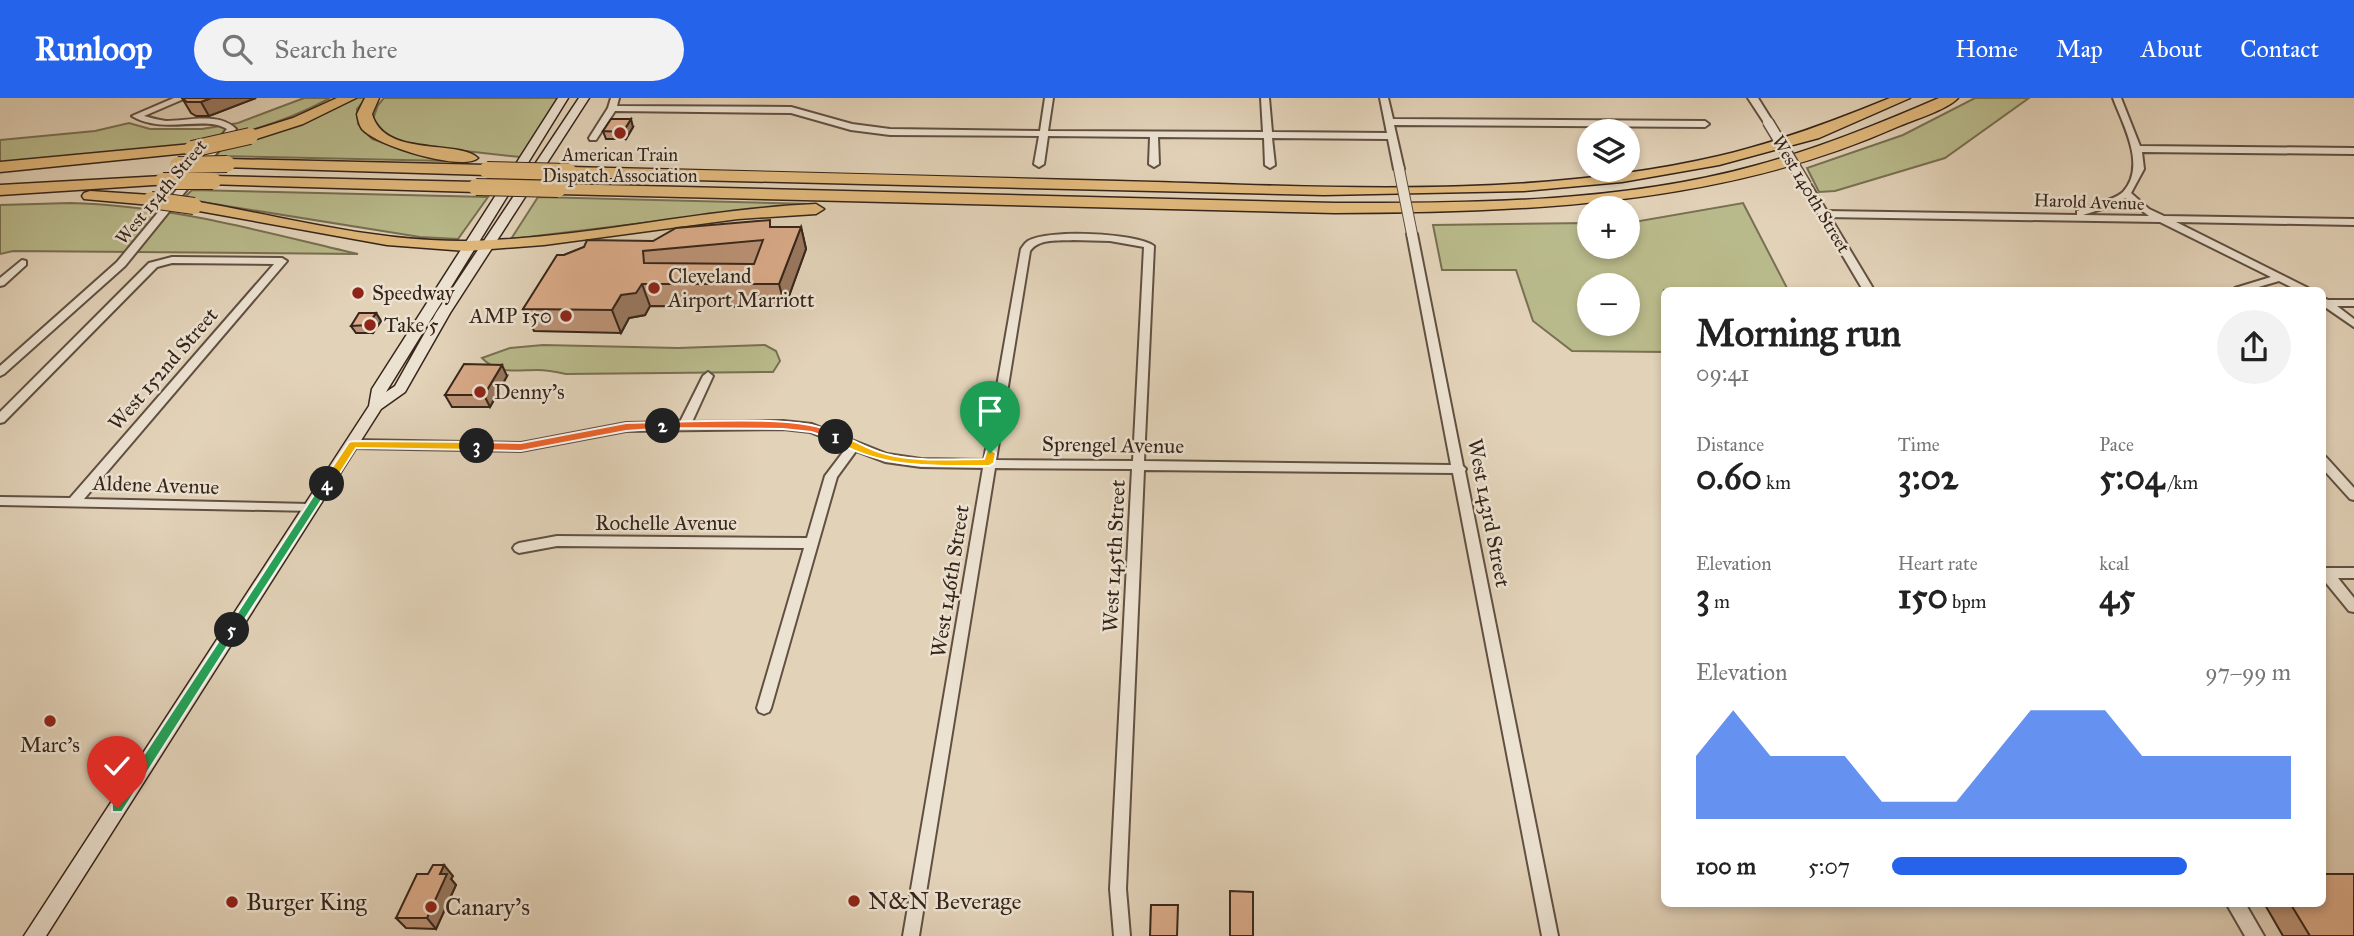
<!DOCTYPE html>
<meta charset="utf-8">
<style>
:root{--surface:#fff;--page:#f2f2f2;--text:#222;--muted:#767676;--accent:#2563eb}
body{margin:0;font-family:"IM FELL Great Primer",serif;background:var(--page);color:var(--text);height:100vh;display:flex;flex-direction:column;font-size:26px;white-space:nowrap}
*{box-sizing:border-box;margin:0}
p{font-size:23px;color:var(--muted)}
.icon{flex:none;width:38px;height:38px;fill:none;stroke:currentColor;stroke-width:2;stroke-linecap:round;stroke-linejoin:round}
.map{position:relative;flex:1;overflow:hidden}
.side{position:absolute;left:1661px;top:189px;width:665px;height:620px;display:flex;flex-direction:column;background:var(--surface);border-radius:10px;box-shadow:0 4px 10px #0003}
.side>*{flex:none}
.buttons{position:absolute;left:1577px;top:21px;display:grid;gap:14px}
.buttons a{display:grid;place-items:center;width:63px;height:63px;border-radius:50%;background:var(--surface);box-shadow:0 4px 10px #0003;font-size:35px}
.pin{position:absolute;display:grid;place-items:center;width:60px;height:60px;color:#fff;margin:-72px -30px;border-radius:50% 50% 50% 0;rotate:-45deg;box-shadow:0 0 7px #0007}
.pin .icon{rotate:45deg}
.km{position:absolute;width:35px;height:35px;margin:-18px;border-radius:50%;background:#222;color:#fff;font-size:19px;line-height:35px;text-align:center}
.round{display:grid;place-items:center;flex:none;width:74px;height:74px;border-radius:37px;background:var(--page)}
.overview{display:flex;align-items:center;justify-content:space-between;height:119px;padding:0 35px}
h1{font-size:38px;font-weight:700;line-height:52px}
.stats{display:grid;grid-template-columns:repeat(3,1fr);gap:10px;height:119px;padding:7px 35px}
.stats div{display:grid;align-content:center}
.stats b{font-size:35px;font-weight:700}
.stats small{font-size:19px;font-weight:400}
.stats p{font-size:19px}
.chart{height:196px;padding:14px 35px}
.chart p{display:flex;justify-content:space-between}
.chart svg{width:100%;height:126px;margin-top:7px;fill:var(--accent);opacity:.7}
ul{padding:0 35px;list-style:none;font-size:23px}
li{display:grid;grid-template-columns:112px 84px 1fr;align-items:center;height:52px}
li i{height:18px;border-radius:9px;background:var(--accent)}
header{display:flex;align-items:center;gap:42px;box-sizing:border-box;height:98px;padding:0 35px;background:var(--accent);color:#fff}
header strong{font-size:33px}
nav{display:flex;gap:38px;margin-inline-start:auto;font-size:24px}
.search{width:490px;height:63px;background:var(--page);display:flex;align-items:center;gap:18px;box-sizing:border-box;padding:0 24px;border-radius:38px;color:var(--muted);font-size:26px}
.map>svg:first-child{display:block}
.green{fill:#b9ba8b;stroke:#787052;stroke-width:2;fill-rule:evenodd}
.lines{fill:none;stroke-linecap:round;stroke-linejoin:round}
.minor-casing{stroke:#615042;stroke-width:4}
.tertiary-casing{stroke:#615042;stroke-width:4}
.secondary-casing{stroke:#36251a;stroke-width:3}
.motorway-casing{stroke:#36251a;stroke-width:3}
.minor{fill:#ece2d1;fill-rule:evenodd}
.tertiary{fill:#ece2d1;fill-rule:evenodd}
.secondary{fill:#ece2d1;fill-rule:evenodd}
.motorway{fill:#e1b97c;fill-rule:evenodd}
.minor-bridge-casing{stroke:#615042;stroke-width:12;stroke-linecap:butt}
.tertiary-bridge-casing{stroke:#615042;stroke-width:13;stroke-linecap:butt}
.motorway-bridge-casing{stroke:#36251a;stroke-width:18;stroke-linecap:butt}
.minor-bridge{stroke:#ece2d1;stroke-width:10}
.tertiary-bridge{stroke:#ece2d1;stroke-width:10}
.motorway-bridge{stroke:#e1b97c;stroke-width:16}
.wall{fill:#bc9376;stroke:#36251a;stroke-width:2}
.shaded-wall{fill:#997860;stroke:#36251a;stroke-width:2}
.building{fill:#dbab89;stroke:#36251a;stroke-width:2;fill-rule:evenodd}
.split-1{fill:#f5b400;stroke:#fff;stroke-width:2}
.split-2{fill:#f0652b;stroke:#fff;stroke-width:2}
.split-3{fill:#f0652b;stroke:#fff;stroke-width:2}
.split-4{fill:#f5b400;stroke:#fff;stroke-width:2}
.split-5{fill:#22a559;stroke:#fff;stroke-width:2}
.split-6{fill:#22a559;stroke:#fff;stroke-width:2}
.poi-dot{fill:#8f2418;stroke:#ece2d1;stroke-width:2.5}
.labels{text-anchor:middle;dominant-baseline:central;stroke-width:5;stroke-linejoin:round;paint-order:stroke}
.far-poi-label{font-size:18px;fill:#36251a;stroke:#ece2d1}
.far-street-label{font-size:18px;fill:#36251a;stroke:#ece2d1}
.poi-label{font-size:21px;fill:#36251a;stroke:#ece2d1;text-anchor:start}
.street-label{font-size:21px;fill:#36251a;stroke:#ece2d1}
.near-poi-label{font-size:24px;fill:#36251a;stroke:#ece2d1;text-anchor:start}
</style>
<header>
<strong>Runloop</strong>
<div class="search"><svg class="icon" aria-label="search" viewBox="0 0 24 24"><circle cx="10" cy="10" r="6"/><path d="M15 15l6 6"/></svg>Search here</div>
<nav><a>Home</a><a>Map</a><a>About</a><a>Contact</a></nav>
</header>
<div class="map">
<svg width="2354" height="838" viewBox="0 0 2354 838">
<rect width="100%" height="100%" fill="#e2d2b8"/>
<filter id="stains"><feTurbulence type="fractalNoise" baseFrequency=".00286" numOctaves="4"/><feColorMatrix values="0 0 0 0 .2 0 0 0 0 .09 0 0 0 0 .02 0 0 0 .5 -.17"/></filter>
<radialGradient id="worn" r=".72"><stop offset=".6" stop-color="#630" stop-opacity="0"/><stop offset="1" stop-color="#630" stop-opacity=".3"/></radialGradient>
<g class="green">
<path d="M304 0H330C230 55 111 55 0 66V42L95 33 129 25 150 31H202L238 25Z"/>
<polygon points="354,0 366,0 357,11 358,26 372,41 395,49 451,60 448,63 216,58 224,47 312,21"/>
<polygon points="384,0 560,0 520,59 411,47 386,37 373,21 378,7"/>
<polygon points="1975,0 2029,0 1945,60 1835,93 1819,94 1807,70 1903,37"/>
<polygon points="192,92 488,99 458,141 420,139 183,101"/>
<polygon points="538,99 810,106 808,108 760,111 511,141"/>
<path d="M70 105C169 107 263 134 358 156L13 153 0 156V107Z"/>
<path d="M1743 105 1788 192H1664V254L1572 253 1533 223 1516 172H1442L1433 127 1589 125V149H1628V125ZM1589 187H1628V226H1589Z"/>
<path d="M543 247 678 250 765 247 776 253 780 263 773 274 566 276C557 274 547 272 537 272 516 272 498 277 482 260L510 250Z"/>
</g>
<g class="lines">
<g class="minor-casing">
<g id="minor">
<path d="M174 0H186L144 18C152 20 158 22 166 23 188 23 219 14 236 31L125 168 4 276 0 278V268L117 164 227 31C203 17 164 37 132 18Z"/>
<polygon points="611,0 619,0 617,8 791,9 852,26 890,31 1040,33 1045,0 1053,0 1048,33 1263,34 1261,0 1269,0 1272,34 1387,35 1380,0 1388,0 1393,21 1705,23 1709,26 1705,29 1394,27 1404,71 1399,74 1394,71 1388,41 1272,40 1275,67 1270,70 1265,67 1264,40 1158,39 1159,66 1154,69 1149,66 1150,39 1048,38 1044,66 1039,69 1034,66 1039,38 890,37 851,32 791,15 615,13 596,42 590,42 589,40 608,10"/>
<path d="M2113 0H2121L2140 48 2354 50V56L2142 54 2144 71 2131 95 2149 111 2164 118 2354 121V127L2176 124 2308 190 2309 192H2297L2279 183 2248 192H2234L2235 190 2271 179 2160 124 1824 119 1819 116 1824 113 2077 117V113C2088 109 2114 102 2123 94 2147 68 2123 27 2113 0ZM2125 100 2149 118 2083 117 2102 111Z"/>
<path d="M1412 133 1417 136 1463 368 1466 371 1465 373 1558 838H1542L1453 375 1144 372 1126 791 1130 838H1114L1110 791 1132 371 995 370 919 838H903L983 370 921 369 885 364 856 353 837 379 771 610 769 614 764 616 759 614 757 610 804 450 557 448 519 455 515 453 513 450 515 447 519 445 557 438 807 440 825 378 847 349 810 334 783 331 626 333 521 353 353 350 347 346 353 342 521 345 626 325 680 324 703 278 708 274 713 278 692 324 783 323 812 326 887 356 921 361 984 362 1021 151C1024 147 1025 145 1028 143 1048 131 1136 135 1154 148L1144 363 1451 367 1407 136ZM1073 142 1110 143 1144 149 1133 363 996 362 1030 153C1039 140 1059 143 1073 142Z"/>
<polygon points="172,159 282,160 287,163 84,401 310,406 316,410 314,413 0,407 0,399 70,400 274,166 172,165 157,169 4,324 0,325 0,314 149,165"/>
<polygon points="22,162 26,163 26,167 4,187 0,188 0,180"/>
<polygon points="2322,199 2328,202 2354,202 2354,208 2337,208 2354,221 2354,229 2322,207"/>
<polygon points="2322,358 2326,359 2354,390 2354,402 2350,401 2322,370"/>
<polygon points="2322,470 2354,470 2354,480 2338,480 2354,500 2354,514 2349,513 2322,480"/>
</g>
</g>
<g class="tertiary-casing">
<g id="tertiary">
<polygon points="1748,0 1758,0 1773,24 1771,26 1765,26"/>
<polygon points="1806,84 1811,87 1874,192 1863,192 1801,87"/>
<polygon points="2226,805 2245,805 2264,838 2245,838"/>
</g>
</g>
<g class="secondary-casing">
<polygon id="secondary" points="558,0 568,0 386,294 395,288 436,215 579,0 589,0 450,215 405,294 381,311 46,838 24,838 369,308 372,291"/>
</g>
<g class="motorway-casing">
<g id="motorway">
<polygon points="337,0 356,0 303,26 250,43 242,38 245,35 293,20"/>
<path d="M365 0H379L372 16C384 60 458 41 478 60 463 74 376 48 362 31 359 27 358 21 357 16Z"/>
<path d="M1890 0H1910L1819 40 1719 67 1622 84 1524 93 1324 97 569 79 561 74 569 69C752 73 935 78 1118 83 1317 88 1524 103 1719 58 1778 44 1834 23 1890 0Z"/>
<path d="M1939 0H1958C1947 12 1913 22 1897 29 1720 108 1524 114 1335 115L558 96 550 91 558 86 1335 105C1474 105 1619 105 1754 68 1820 50 1876 27 1939 0Z"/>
<polygon points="192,46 200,51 197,54 0,74 0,64"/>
<polygon points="227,61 487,67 495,72 487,77 222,69 219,66"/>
<polygon points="163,78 169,80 171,83 169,86 0,97 0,87"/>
<polygon points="213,78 476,84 484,89 476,94 207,86 205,83 207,80"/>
<polygon points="90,93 151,97 159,102 151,107 84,101 82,98 84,95"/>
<path d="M194 103C284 119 375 144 467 143 584 141 699 111 816 106L824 111 816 116 738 121 544 147 466 153 387 147 188 111 186 108Z"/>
</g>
</g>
<use href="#minor" class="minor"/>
<use href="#tertiary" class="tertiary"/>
<use href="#secondary" class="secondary"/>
<use href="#motorway" class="motorway"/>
<g class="minor-bridge-casing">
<polyline id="minor-bridge" points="1399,71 1412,136"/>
</g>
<g class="tertiary-bridge-casing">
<polyline id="tertiary-bridge" points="1768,24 1806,87"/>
</g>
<g class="motorway-bridge-casing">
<g id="motorway-bridge">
<polyline points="192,51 250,38"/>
<polyline points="178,67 227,66"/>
<polyline points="487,72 569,74"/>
<polyline points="163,83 213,83"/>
<polyline points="476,89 558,91"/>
<polyline points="151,102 194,108"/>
</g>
</g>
<use href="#minor-bridge" class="minor-bridge"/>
<use href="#tertiary-bridge" class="tertiary-bridge"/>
<use href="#motorway-bridge" class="motorway-bridge"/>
</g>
<g class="wall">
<polygon points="182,0 256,0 209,18 196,18 191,15"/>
<polygon points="633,29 626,41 606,41 603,33"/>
<polygon points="772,129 801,129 806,151 785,209 650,208 645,217 629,220 621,235 534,233 523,211 564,157 584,149 653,143"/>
<polygon points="376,215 381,223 373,235 356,235 351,228"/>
<polygon points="507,278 490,309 452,309 445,297"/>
<polygon points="453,778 451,781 456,787 436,831 406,830 396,820"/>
<polygon points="2264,805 2322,805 2354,838 2283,838"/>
</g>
<g class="shaded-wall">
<polygon points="211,0 256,0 209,18 201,4"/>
<polygon points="631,21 633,29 626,41 623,34"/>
<polygon points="801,129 806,151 785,209 779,186"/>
<polygon points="642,186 650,208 645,217 629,220 621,235 612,212 621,197"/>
<polygon points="376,215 381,223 373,235 368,227"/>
<polygon points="502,267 507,278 490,309 484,297"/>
<polygon points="444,767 453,778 451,781 456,787 436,831 427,820 440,776"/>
</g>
<g class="building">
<polygon points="182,0 211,0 201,4 187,4"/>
<polygon points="611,21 631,21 623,34 603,33"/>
<path d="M770 122V129H801L779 186H642L636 195 621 197 612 212 523 211 557 157H564L584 149 587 142 653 143 676 130ZM763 142 754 166 644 165 643 153Z"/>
<polygon points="359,215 376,215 368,227 351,228"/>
<polygon points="464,266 502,267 484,297 445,297"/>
<polygon points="433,767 444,767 440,776 447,776 427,820 396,820 417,776 428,776"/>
<polygon points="2322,776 2354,776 2354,838 2310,838 2290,805 2322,805"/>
<polygon points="1230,793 1253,794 1253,838 1230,838"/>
<polygon points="1151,807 1178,807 1177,838 1150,838"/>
</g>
<path class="split-1" d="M836 335C853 341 867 352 886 356 918 364 952 361 984 361L987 352 990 351 996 355 994 365 989 368C934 368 880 371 832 341V336Z"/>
<path class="split-2" d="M663 324C702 324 814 315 841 339L836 342 811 334 783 331 659 330V325Z"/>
<polygon class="split-3" points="663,324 667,325 667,330 626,333 521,353 477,352 472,348 477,344 521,345 626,325"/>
<polygon class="split-4" points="353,343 477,344 483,348 477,352 356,350 331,389 323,389 323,383 349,344"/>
<polygon class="split-5" points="327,382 332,386 236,535 228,535 228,529 323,383"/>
<polygon class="split-6" points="232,527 236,529 236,535 122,714 112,714 112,705 228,529"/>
<g class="poi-dot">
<circle cx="620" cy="35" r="7"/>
<circle cx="654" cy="190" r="7"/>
<circle cx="358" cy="195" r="7"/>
<circle cx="566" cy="218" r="7"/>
<circle cx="370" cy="227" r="7"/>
<circle cx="480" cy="294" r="7"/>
<circle cx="50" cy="623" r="7"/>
<circle cx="854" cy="803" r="7"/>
<circle cx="232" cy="804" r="7"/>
<circle cx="431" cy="809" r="7"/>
</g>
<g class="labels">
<g class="far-poi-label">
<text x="620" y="57">American Train<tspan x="620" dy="21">Dispatch Association</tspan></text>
</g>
<g class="far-street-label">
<text transform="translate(161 94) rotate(-50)">West 154th Street</text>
<text transform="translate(1811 96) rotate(59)">West 140th Street</text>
<text transform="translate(2089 104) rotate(2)">Harold Avenue</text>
</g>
<g class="poi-label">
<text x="668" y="178">Cleveland<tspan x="668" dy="24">Airport Marriott</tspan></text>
<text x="372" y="195">Speedway</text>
<text x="552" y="218" text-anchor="end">AMP 150</text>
<text x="384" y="227">Take 5</text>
<text x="494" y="294">Denny's</text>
<text x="50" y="647" text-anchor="middle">Marc's</text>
</g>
<g class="street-label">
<text transform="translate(163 271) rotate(-49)">West 152nd Street</text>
<text transform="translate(1113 347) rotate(1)">Sprengel Avenue</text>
<text transform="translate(156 387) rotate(2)">Aldene Avenue</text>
<text transform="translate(1489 415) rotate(79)">West 143rd Street</text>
<text x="666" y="425">Rochelle Avenue</text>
<text transform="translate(1114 458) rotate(-87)">West 145th Street</text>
<text transform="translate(950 483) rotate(-81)">West 146th Street</text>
</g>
<g class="near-poi-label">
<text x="868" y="803">N&amp;N Beverage</text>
<text x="246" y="804">Burger King</text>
<text x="445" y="809">Canary's</text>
</g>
</g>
<rect width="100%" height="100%" filter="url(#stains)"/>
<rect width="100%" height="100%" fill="url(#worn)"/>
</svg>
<div class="buttons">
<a><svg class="icon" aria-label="layers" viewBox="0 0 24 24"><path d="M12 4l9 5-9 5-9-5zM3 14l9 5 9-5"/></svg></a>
<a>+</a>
<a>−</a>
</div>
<div class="pin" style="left:990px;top:355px;background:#1e9e55"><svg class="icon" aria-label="arrive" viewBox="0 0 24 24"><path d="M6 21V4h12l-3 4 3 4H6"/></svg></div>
<div class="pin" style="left:117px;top:710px;background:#d93025"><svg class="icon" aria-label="check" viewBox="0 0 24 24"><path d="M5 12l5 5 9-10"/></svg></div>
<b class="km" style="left:836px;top:339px">1</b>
<b class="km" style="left:663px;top:328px">2</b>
<b class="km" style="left:477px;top:348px">3</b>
<b class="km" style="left:327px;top:386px">4</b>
<b class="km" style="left:232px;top:532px">5</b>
<section class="side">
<div class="overview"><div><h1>Morning run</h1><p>09:41</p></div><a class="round"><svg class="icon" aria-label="share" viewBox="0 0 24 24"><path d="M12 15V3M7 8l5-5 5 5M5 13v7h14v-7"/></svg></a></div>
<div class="stats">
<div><p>Distance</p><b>0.60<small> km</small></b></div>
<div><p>Time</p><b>3:02</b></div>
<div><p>Pace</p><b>5:04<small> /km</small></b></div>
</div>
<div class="stats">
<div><p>Elevation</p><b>3<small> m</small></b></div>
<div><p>Heart rate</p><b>150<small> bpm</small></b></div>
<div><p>kcal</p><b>45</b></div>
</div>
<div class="chart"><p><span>Elevation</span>97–99 m</p>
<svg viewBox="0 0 160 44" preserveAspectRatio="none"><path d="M0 44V22L10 6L20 22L30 22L40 22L50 38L60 38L70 38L80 22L90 6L100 6L110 6L120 22L130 22L140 22L150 22L160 22V44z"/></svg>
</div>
<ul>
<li><b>100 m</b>5:07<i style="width:74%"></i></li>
</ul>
</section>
</div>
